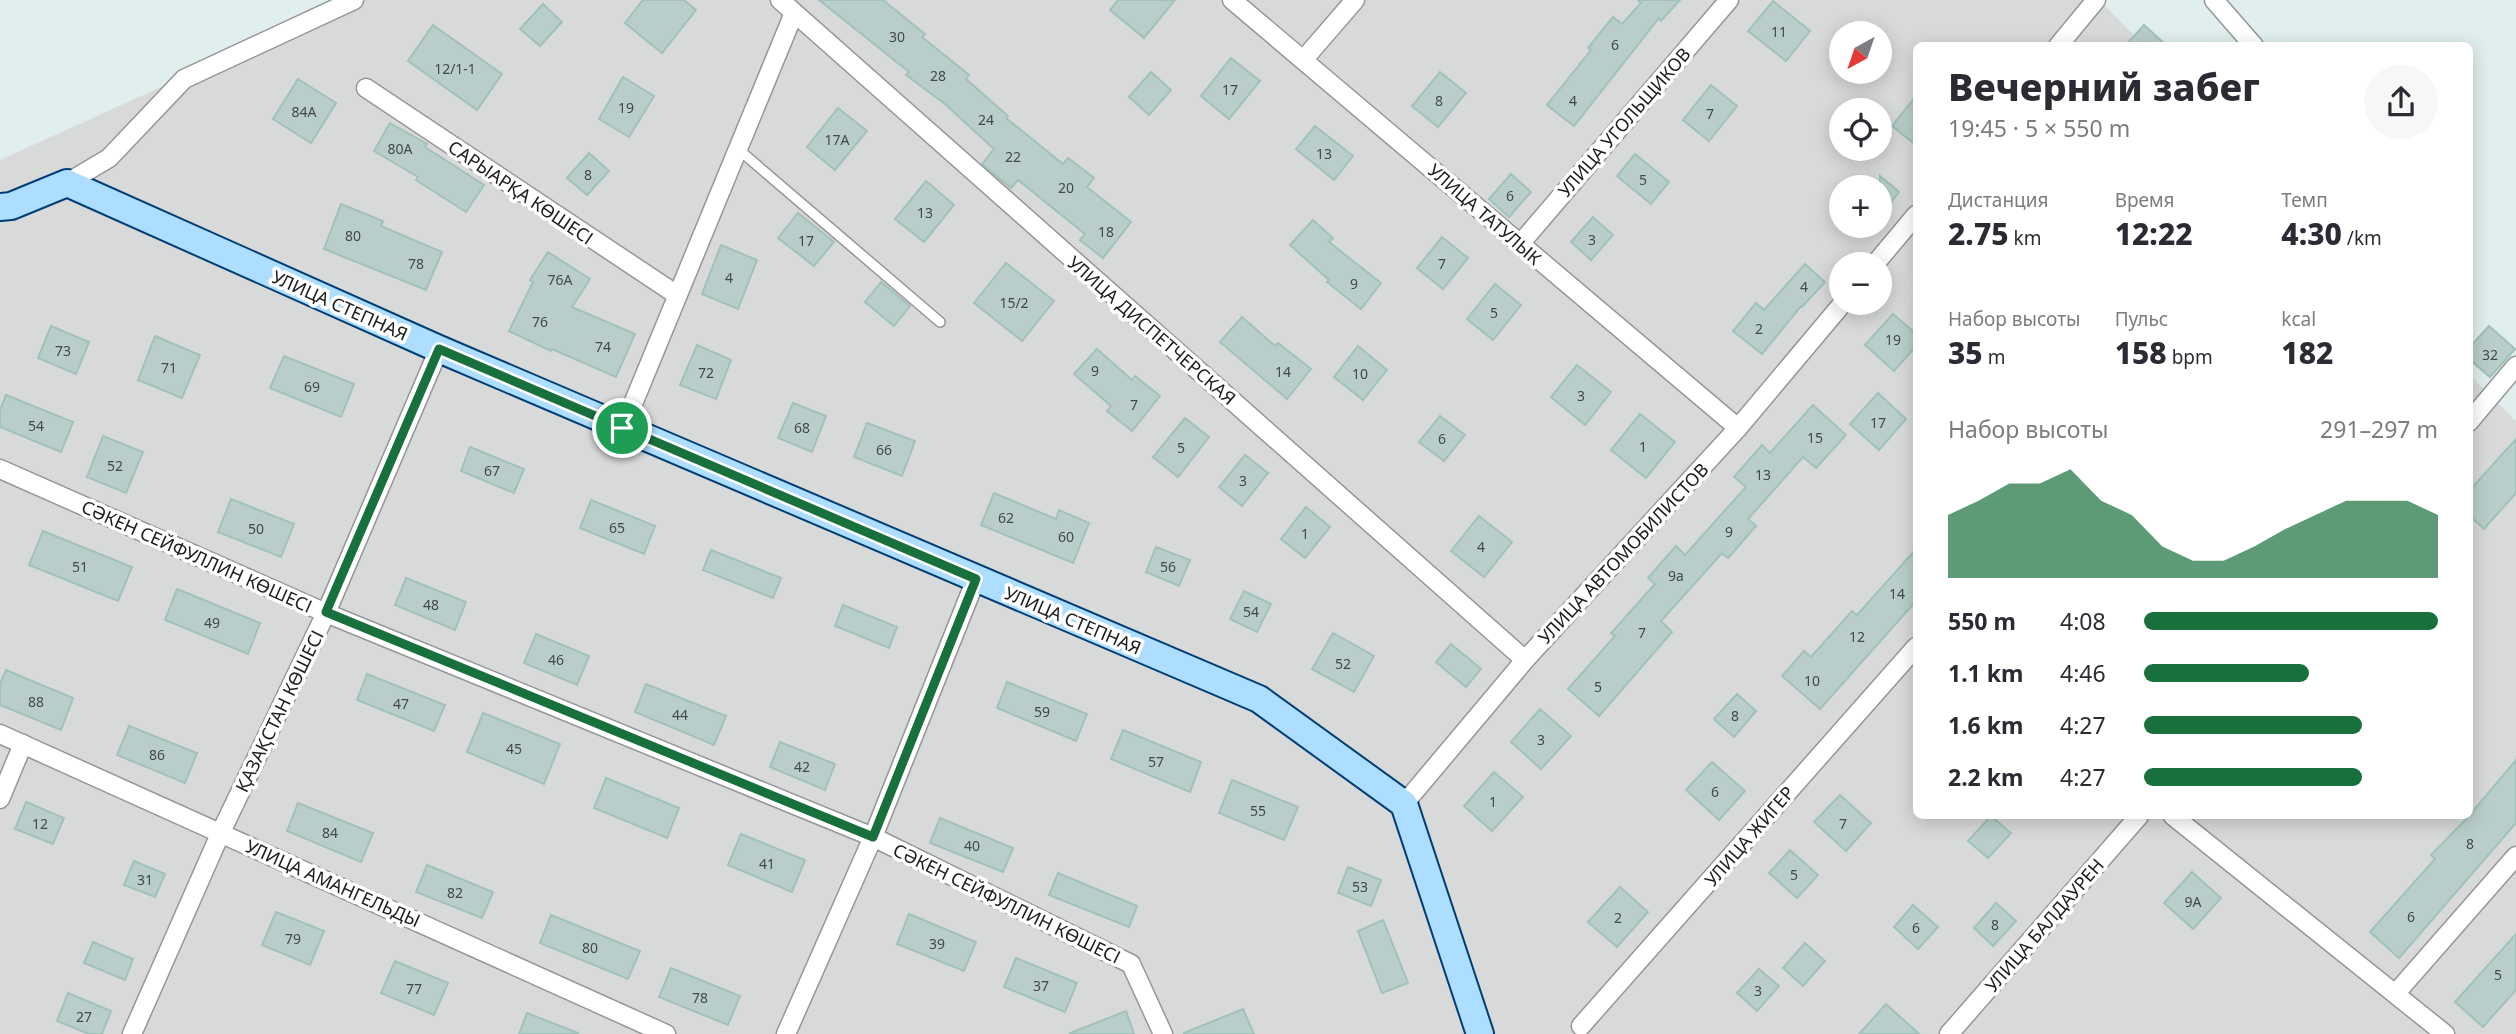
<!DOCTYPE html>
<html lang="ru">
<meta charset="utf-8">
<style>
:root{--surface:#fff;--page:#f7f7f7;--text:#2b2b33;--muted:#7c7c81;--accent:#18713d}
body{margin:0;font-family:"Noto Sans",sans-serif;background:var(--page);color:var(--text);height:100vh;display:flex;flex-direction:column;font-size:26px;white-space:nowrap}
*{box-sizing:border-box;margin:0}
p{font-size:23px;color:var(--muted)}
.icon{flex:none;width:38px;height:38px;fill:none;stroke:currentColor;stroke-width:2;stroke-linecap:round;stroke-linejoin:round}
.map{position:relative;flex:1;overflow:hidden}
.sheet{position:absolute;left:1913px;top:42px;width:560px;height:777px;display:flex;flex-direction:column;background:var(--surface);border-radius:10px;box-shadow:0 4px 18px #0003}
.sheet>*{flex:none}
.needle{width:46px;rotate:220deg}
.tools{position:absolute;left:1829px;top:21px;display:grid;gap:14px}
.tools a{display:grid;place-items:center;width:63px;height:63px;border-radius:50%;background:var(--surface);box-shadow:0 4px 18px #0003;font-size:35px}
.pin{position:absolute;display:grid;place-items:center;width:60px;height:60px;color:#fff;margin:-30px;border:4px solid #fff;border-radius:50%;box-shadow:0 2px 7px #0007}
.round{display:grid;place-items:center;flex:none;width:74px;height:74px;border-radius:37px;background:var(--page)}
.head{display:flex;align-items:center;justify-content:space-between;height:119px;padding:0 35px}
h1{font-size:38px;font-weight:800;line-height:52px}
.stats{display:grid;grid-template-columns:repeat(3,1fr);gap:10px;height:119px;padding:7px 35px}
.stats div{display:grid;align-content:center}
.stats b{font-size:30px;font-weight:800}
.stats small{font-size:19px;font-weight:400}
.stats p{font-size:19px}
.chart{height:196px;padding:14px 35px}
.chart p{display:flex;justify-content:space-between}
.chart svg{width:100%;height:126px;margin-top:7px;fill:var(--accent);opacity:.7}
ul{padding:0 35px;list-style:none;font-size:23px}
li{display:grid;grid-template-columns:112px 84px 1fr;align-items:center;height:52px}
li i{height:18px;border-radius:9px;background:var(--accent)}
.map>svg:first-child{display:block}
.residential{fill:#d8dad9;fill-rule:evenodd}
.building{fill:#b9ceca;stroke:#a1c1bb;stroke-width:2}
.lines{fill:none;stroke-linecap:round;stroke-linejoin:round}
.lane-casing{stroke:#969696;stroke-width:12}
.street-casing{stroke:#969696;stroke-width:21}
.secondary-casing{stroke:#003e75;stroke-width:30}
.lane{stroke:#fff;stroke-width:9}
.street{stroke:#fff;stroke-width:18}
.secondary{stroke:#adddff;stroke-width:26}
.route-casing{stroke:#fff;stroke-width:14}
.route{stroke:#18713d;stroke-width:9}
.labels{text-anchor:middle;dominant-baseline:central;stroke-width:7;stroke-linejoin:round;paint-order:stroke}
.number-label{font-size:14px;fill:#434848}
.street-label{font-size:18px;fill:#1c1c1c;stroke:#fff}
</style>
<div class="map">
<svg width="2516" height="1034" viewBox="0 0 2516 1034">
<rect width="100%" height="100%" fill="#e0eeee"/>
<path class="residential" d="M353 0H2099L2144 45 1916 46V816H2469V374L2516 421V1034H0V160ZM1841 33H1880V72H1841ZM1841 110H1880V149H1841ZM1841 187H1880V226H1841ZM1841 264H1880V303H1841Z"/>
<g class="building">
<polygon points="643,0 684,0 696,10 662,53 625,23"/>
<polygon points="819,0 883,0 925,34 922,37 969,75 966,79 1008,116 1006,118 1063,164 1068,158 1094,178 1087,187 1131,222 1103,258 1080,240 1085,234 1018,180 1011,188 982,164 994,149 945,104 906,75 909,72"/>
<polygon points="1118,0 1175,0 1144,38 1110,10"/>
<polygon points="1638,0 1680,0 1661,21 1659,18 1574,126 1547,105 1591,50 1588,48 1613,17 1622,24 1641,3"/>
<polygon points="1773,1 1810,31 1786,61 1748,31"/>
<polygon points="543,4 562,22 540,46 520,29"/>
<polygon points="433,25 502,74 477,110 408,61"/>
<polygon points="2144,25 2167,46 2125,46"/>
<polygon points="1231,58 1260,81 1229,119 1201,96"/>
<polygon points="1151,72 1171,90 1149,115 1129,97"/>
<polygon points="1440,72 1466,93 1438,127 1412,106"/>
<polygon points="623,77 654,96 629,137 599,119"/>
<polygon points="298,79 336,103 311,143 273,119"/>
<polygon points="1711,85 1737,106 1709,141 1683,120"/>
<polygon points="1916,96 1916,145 1892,126"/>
<polygon points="838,108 867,131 835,170 807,147"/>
<polygon points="390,123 427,144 425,147 484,185 466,212 416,180 418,177 374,151"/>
<polygon points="1315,126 1353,156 1334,180 1296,149"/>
<polygon points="589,153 609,171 587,195 567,178"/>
<polygon points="1635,154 1669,182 1651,204 1617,176"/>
<polygon points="1511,174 1531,192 1509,217 1489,199"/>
<polygon points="1880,176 1899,192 1880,216"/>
<polygon points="926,181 954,205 924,242 895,219"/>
<polygon points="341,204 383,221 381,226 442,252 426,290 324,249"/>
<polygon points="798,213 834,242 814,266 778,238"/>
<polygon points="1593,217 1613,235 1591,260 1571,242"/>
<polygon points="1313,220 1333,238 1329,242 1381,283 1361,309 1327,282 1329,280 1290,245"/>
<polygon points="1442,237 1468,258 1443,289 1417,268"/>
<polygon points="721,245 757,260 738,309 702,294"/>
<polygon points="548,252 590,279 572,307 635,334 616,377 552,349 551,351 509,331 533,282 530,280"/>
<polygon points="1006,263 1054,301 1022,341 974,303"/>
<polygon points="1805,264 1825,282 1802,307 1801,306 1762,354 1733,331 1756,303 1764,310"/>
<polygon points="881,282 910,306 894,326 865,302"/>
<polygon points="1495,284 1521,305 1493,340 1467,319"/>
<polygon points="1893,314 1916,334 1916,346 1894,371 1865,345"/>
<polygon points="1242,317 1275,346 1278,343 1311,369 1287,399 1220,342"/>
<polygon points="51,326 89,342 76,374 38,358"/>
<polygon points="2489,326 2515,349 2490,377 2469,359 2469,348"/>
<polygon points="155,336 200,355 182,398 138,380"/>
<polygon points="697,345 731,360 716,399 680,385"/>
<polygon points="1358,346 1387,370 1363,400 1334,377"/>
<polygon points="1097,349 1132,380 1135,376 1160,396 1132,431 1107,411 1111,406 1074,374"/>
<polygon points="284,356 354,384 341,417 270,388"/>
<polygon points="1577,365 1611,392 1585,425 1551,397"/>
<polygon points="1878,393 1906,419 1879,450 1850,424"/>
<polygon points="6,395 73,422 61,452 0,427 0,410"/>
<polygon points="793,403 826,416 812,452 778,438"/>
<polygon points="1813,405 1846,435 1816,468 1803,457 1748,519 1756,526 1728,558 1722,553 1661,621 1672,632 1599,716 1568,689 1615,636 1611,633 1655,584 1648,578 1676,546 1685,555 1746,487 1734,477 1762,445 1770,453"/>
<polygon points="1640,414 1675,442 1646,478 1611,450"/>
<polygon points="1440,416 1465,435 1444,461 1419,442"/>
<polygon points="1185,418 1209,437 1178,477 1153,457"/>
<polygon points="867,423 915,441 902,476 854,457"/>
<polygon points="103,436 143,452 126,493 87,477"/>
<polygon points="2516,439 2516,493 2484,529 2469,515 2469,491"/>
<polygon points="470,447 524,469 514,493 461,471"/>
<polygon points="1245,455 1268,473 1242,506 1219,487"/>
<polygon points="994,493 1056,519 1059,510 1089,523 1073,563 981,525"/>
<polygon points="231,499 294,524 281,557 218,532"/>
<polygon points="591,500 655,526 644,554 580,528"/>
<polygon points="1306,507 1330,527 1305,558 1281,539"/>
<polygon points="1479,516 1512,542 1484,577 1451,551"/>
<polygon points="43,531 132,567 118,601 29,565"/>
<polygon points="1156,547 1190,560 1179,586 1146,572"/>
<polygon points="1916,549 1916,601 1820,709 1782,676 1804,651 1811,657 1852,611 1857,615"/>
<polygon points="711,550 781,578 773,598 703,570"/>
<polygon points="406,578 466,602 455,630 395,605"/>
<polygon points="177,589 260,623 248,654 165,620"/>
<polygon points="1244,591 1271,604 1257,632 1230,619"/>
<polygon points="843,605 897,627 889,648 835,626"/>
<polygon points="1333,633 1374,656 1354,692 1312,669"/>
<polygon points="536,634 589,656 577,685 524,663"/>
<polygon points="1451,644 1481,669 1466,687 1436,662"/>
<polygon points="6,670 73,698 61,730 0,705 0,684"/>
<polygon points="367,674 445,705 434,731 357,700"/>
<polygon points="1007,682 1087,714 1076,741 997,708"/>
<polygon points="646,684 726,716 714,745 635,712"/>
<polygon points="1737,694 1756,711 1734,737 1714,719"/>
<polygon points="1540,709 1571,736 1541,769 1511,742"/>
<polygon points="483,713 560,744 544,784 467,752"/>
<polygon points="129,726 197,753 185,783 117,755"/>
<polygon points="1123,730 1201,762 1190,792 1111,759"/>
<polygon points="780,742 835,764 825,790 770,767"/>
<polygon points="2516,760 2516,823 2399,958 2370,932 2435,859 2431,855 2469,816"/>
<polygon points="1712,762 1745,791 1719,820 1686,790"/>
<polygon points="1494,772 1523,797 1492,831 1464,806"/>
<polygon points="606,778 679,808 667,838 594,808"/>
<polygon points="1232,780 1298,807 1284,840 1219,813"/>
<polygon points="1840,795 1871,823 1846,851 1814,822"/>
<polygon points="26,802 64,818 53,844 15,829"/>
<polygon points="298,803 373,833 361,862 287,831"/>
<polygon points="1991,816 2011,833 1988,858 1968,841"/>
<polygon points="940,818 1013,848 1003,872 930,843"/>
<polygon points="741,834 805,860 792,892 728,865"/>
<polygon points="1790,850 1818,875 1797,898 1769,873"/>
<polygon points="134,861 165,874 155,897 124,885"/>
<polygon points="427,865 493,892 482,918 416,892"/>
<polygon points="1348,867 1381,880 1371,906 1338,893"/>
<polygon points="2192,872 2221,898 2193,929 2164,903"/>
<polygon points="1058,873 1137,906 1129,927 1049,895"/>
<polygon points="1620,887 1648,912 1617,947 1588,922"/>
<polygon points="1996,903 2016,921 1993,946 1974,928"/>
<polygon points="1913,905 1938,927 1918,949 1894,927"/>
<polygon points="276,912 324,931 310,965 262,945"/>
<polygon points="909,914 976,942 964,971 897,944"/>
<polygon points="551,915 640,951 628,979 540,943"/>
<polygon points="1383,920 1408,983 1382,993 1358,931"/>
<polygon points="2516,934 2516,990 2483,1027 2455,1002"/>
<polygon points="93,942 133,959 125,980 84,963"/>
<polygon points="1805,943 1825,961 1803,986 1783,968"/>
<polygon points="1016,958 1077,983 1065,1012 1004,987"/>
<polygon points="395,961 448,983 434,1015 381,993"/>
<polygon points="671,968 740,996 728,1025 659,997"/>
<polygon points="1759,969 1779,986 1757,1011 1737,993"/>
<polygon points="68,993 111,1011 102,1034 89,1034 57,1021"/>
<polygon points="1886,1004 1919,1034 1859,1034"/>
<polygon points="1243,1009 1254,1034 1184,1034 1184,1033"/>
<polygon points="1126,1011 1134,1034 1071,1034 1070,1033"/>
<polygon points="527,1013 578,1033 578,1034 519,1034"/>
</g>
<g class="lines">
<g class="lane-casing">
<polyline id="lane" points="738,149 940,322"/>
</g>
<g class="street-casing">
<g id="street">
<polyline points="780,0 1525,660"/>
<polyline points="1232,0 1738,428"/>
<polyline points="2214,0 2254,46"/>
<polyline points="2058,46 2096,0"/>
<polyline points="1304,59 1355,0"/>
<polyline points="366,88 677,295"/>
<polyline points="67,183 109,158 184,79 354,0"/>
<polyline points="1520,244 1729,0"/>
<polyline points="1875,264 1916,215"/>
<polyline points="2469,422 2516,366"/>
<polyline points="623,428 794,13"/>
<polyline points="0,469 326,613 873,837 1131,964 1163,1034"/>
<polyline points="0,734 666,1034"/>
<polyline points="0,799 23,744"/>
<polyline points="1404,804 1525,660 1738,428 1843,303"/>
<polyline points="2173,816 2445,1034"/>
<polyline points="2396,993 2516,856"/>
<polyline points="1581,1026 1916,647"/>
<polyline points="132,1034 221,832 326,613 439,349"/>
<polyline points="786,1034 873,837 976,579"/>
<polyline points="1949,1034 2139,816"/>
</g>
</g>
<g class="secondary-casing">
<polyline id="secondary" points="0,207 11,206 67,183 439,349 1259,699 1404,804 1480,1034"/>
</g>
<use href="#lane" class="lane"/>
<use href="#street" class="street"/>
<use href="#secondary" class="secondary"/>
</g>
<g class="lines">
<g class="route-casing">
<polygon id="route" points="439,349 976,579 873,837 326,612"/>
</g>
<use href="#route" class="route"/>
</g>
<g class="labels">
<g class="number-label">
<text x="1779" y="31">11</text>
<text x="897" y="36">30</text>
<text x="1615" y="44">6</text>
<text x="455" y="68">12/1-1</text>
<text x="938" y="75">28</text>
<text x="1230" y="89">17</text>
<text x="1439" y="100">8</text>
<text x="1573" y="100">4</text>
<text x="626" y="107">19</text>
<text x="304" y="111">84А</text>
<text x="1710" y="113">7</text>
<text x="986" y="119">24</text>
<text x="837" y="139">17А</text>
<text x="400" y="148">80А</text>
<text x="1324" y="153">13</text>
<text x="1013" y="156">22</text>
<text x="588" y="174">8</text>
<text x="1643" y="179">5</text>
<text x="1066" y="187">20</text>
<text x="1510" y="195">6</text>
<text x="925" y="212">13</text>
<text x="1106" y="231">18</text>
<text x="353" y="235">80</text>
<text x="1592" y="239">3</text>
<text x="806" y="240">17</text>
<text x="416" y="263">78</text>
<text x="1442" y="263">7</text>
<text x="729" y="277">4</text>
<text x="560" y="279">76А</text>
<text x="1354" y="283">9</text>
<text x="1804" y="286">4</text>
<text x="1014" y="302">15/2</text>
<text x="1494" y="312">5</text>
<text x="540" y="321">76</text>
<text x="1759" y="328">2</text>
<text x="1893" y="339">19</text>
<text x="603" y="346">74</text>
<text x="63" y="350">73</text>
<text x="2490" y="354">32</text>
<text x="169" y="367">71</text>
<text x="1095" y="370">9</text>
<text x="1283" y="371">14</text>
<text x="706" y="372">72</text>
<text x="1360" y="373">10</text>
<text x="312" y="386">69</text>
<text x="1581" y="395">3</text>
<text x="1134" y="404">7</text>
<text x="1878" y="422">17</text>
<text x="36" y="425">54</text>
<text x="802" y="427">68</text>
<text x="1815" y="437">15</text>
<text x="1442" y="438">6</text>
<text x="1643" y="446">1</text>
<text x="1181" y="447">5</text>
<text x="884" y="449">66</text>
<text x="115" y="465">52</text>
<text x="492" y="470">67</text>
<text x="1763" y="474">13</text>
<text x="1243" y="480">3</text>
<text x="1006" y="517">62</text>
<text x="617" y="527">65</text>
<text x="256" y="528">50</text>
<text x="1729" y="531">9</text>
<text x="1305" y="533">1</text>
<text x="1066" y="536">60</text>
<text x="1481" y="546">4</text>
<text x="80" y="566">51</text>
<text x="1168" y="566">56</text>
<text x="1676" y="575">9а</text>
<text x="1897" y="593">14</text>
<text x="431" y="604">48</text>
<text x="1251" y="611">54</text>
<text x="212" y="622">49</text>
<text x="1642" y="632">7</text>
<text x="1857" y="636">12</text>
<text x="556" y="659">46</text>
<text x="1343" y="663">52</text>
<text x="1812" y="680">10</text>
<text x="1598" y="686">5</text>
<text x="36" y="701">88</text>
<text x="401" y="703">47</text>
<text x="1042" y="711">59</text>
<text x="680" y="714">44</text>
<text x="1735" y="715">8</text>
<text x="1541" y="739">3</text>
<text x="514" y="748">45</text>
<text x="157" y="754">86</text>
<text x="1156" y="761">57</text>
<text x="802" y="766">42</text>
<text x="1715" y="791">6</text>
<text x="1493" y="801">1</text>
<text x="1258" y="810">55</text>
<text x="40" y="823">12</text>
<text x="1843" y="823">7</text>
<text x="330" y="832">84</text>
<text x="2470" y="843">8</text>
<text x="972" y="845">40</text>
<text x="767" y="863">41</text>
<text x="1794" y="874">5</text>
<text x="145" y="879">31</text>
<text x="1360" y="886">53</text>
<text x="455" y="892">82</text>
<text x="2193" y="901">9А</text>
<text x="2411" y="916">6</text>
<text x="1618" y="917">2</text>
<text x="1995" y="924">8</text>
<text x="1916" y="927">6</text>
<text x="293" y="938">79</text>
<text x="937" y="943">39</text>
<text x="590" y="947">80</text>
<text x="2498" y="974">5</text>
<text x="1041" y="985">37</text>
<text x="414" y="988">77</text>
<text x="1758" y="990">3</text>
<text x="700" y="997">78</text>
<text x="84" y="1016">27</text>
</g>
<g class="street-label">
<text transform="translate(1624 122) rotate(-49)">УЛИЦА УГОЛЬЩИКОВ</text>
<text transform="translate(521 192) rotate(34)">САРЫАРҚА КӨШЕСІ</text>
<text transform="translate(1485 214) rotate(41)">УЛИЦА ТАТУЛЫК</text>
<text transform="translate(340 305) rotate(24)">УЛИЦА СТЕПНАЯ</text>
<text transform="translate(1152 330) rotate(41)">УЛИЦА ДИСПЕТЧЕРСКАЯ</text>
<text transform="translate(1623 553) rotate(-47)">УЛИЦА АВТОМОБИЛИСТОВ</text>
<text transform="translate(197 556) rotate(24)">СӘКЕН СЕЙФУЛЛИН КӨШЕСІ</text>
<text transform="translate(1073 620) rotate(23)">УЛИЦА СТЕПНАЯ</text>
<text transform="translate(279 711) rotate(-64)">ҚАЗАҚСТАН КӨШЕСІ</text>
<text transform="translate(1749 836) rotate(-49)">УЛИЦА ЖИГЕР</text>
<text transform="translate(333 883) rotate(24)">УЛИЦА АМАНГЕЛЬДЫ</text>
<text transform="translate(1007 903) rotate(26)">СӘКЕН СЕЙФУЛЛИН КӨШЕСІ</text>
<text transform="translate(2044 925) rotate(-49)">УЛИЦА БАЛДАУРЕН</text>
</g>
</g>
</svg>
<div class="tools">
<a><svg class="needle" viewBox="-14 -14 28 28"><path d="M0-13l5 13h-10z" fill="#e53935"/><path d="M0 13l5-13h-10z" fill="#7c7c81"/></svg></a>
<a><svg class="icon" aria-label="locate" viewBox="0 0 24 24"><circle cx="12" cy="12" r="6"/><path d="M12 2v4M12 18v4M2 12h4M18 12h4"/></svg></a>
<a>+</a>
<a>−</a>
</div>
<div class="pin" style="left:622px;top:428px;background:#1e9e55"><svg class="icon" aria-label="arrive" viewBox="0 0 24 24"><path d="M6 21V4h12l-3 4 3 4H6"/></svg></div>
<section class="sheet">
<div class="head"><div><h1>Вечерний забег</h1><p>19:45 · 5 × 550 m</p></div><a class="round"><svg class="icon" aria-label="share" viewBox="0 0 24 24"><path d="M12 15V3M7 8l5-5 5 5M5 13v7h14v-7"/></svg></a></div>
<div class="stats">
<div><p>Дистанция</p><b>2.75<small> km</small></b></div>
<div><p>Время</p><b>12:22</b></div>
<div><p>Темп</p><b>4:30<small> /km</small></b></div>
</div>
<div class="stats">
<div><p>Набор высоты</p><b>35<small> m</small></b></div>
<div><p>Пульс</p><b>158<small> bpm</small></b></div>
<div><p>kcal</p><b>182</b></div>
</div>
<div class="chart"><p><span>Набор высоты</span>291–297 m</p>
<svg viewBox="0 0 160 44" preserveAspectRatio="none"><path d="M0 44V22L10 17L20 11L30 11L40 6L50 17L60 22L70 33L80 38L90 38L100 33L110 27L120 22L130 17L140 17L150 17L160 22V44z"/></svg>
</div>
<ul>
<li><b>550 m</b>4:08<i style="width:100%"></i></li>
<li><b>1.1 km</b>4:46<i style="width:56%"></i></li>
<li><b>1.6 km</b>4:27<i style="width:74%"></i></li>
<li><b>2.2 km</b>4:27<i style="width:74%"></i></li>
</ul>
</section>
</div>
